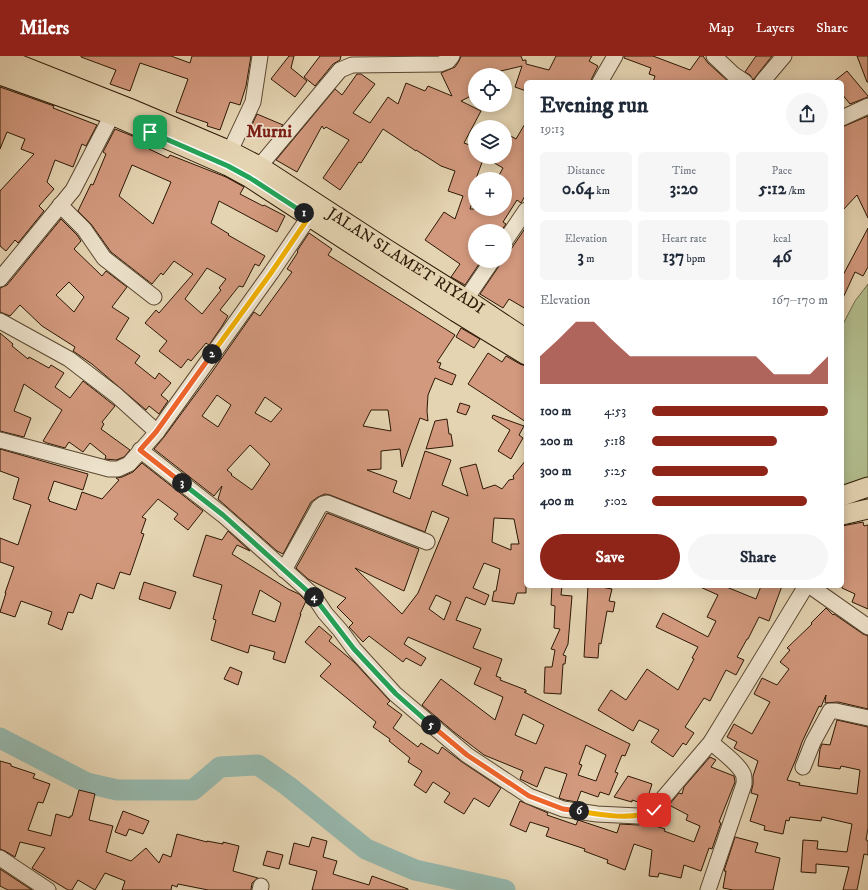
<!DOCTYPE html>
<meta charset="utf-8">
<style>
:root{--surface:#fff;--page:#f6f6f7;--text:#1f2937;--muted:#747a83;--accent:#8f2418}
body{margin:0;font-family:"IM FELL DW Pica",serif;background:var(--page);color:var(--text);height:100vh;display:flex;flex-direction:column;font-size:15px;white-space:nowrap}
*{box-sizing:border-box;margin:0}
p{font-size:13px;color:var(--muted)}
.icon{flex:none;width:22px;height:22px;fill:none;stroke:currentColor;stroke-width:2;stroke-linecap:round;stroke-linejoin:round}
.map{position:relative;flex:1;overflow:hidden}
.side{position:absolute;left:524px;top:24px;width:320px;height:508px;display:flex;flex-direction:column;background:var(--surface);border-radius:6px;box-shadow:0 2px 10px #0003}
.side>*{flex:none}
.buttons{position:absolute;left:468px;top:12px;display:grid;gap:8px}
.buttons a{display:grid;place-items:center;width:44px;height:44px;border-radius:50%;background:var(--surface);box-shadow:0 2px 10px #0003;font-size:20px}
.pin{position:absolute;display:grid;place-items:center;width:34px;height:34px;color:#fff;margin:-17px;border-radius:8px;box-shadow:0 2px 6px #0006}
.km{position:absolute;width:20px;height:20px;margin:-10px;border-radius:50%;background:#222;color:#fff;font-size:11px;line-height:20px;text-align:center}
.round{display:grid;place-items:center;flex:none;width:42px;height:42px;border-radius:21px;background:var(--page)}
.overview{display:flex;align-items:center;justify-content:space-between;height:68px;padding:0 16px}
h1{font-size:22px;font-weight:800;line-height:30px}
.stats{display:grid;grid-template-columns:repeat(3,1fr);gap:6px;height:68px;padding:4px 16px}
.stats div{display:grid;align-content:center;border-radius:6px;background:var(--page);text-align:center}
.stats b{font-size:17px;font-weight:800}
.stats small{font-size:11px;font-weight:400}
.stats p{font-size:11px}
.chart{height:112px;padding:8px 16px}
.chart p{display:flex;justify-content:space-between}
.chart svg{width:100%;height:72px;margin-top:4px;fill:var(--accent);opacity:.7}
.action{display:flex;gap:8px;margin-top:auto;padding:8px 16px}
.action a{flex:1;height:46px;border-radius:24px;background:var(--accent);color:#fff;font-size:16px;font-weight:800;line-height:46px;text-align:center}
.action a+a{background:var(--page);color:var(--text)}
ul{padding:0 16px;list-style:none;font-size:13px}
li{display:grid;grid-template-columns:64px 48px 1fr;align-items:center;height:30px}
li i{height:10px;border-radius:5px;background:var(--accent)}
header{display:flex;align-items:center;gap:24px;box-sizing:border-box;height:56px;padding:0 20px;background:var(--accent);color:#fff}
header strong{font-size:19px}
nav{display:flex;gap:22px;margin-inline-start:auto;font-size:14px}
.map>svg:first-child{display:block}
.green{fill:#b2bd8e;stroke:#6f6a4a}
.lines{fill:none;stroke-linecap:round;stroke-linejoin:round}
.river{stroke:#96b8ad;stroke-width:21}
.building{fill:#d3997e;stroke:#2c1805;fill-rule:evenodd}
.minor-casing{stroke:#5a4730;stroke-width:17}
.major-casing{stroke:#2c1805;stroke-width:21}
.minor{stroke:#eee3cd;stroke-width:15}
.major{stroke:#e5d4b2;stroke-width:19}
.split-1-casing{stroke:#fff;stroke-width:8}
.split-2-casing{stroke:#fff;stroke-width:8}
.split-3-casing{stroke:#fff;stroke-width:8}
.split-4-casing{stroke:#fff;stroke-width:8}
.split-5-casing{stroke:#fff;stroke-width:8}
.split-6-casing{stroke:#fff;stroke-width:8}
.split-7-casing{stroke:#fff;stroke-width:8}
.split-1{stroke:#22a559;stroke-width:5}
.split-2{stroke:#f5b400;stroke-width:5}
.split-3{stroke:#f0652b;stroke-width:5}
.split-4{stroke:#22a559;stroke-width:5}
.split-5{stroke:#22a559;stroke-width:5}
.split-6{stroke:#f0652b;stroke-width:5}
.split-7{stroke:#f5b400;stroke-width:5}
.labels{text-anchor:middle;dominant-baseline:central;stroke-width:3.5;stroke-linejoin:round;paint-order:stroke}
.street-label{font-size:16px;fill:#2c1805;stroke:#eee3cd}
.quarter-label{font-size:18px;font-weight:bold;fill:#7a1f14;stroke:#eee3cd}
</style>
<header>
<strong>Milers</strong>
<nav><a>Map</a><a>Layers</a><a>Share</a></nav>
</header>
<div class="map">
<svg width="868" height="834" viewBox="0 0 868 834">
<rect width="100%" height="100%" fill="#e5d4b2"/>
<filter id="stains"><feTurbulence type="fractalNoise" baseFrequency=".005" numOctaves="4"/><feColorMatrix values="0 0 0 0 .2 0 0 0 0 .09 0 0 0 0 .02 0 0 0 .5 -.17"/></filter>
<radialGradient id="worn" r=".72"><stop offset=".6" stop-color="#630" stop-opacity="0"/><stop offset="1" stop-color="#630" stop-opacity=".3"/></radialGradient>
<polygon class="green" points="868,228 868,421 842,430 842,270 855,245"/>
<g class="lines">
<polyline class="river" points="0,682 87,727 117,734 193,734 220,711 258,709 288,730 366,793 415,814 505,834"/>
</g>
<g class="building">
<polygon points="81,0 171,0 190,7 192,0 251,0 246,30 240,49 230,46 220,74 207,70 208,67 176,56 188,23 140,7 130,35 110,28 116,14 81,1"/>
<polygon points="289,0 294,0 291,12 307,25 295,41 271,23"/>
<polygon points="320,0 341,0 340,4 333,8 315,30 304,21"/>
<path d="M461 0H521L523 5 524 4H526V8L549 14 556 0H592L589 5 598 10 590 26H526V35L515 31 522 10 484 19H475V30L469 32 473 39 461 45 481 55 464 87 475 91V101H505V86L509 79 516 83 526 66V138L521 147 517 144 503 166 506 168 501 175H475V205H481L465 229 451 221 460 208 425 184 444 156 455 163 463 140 448 135 455 115 441 110 416 94V95L383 73 361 107 359 106 340 134 323 122 349 84 326 71 324 73 322 70 297 116 276 104 335 33 342 39 357 18H361L375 28 353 57 370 67 388 41 398 48 406 27 425 35 428 30 452 40 441 17 455 11 459 5ZM484 101 503 112 497 123H505V153H470L475 139V137L471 136Z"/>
<polygon points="624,0 653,0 690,14 700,0 703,0 708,7 729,26 653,26 655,20 649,18 651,12 624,2"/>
<polygon points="756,0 772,0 753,24 750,19 745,16"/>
<polygon points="857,0 868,0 868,26 867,26"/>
<polygon points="847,15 868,40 868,41 850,48 842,38 842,26 833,26"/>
<polygon points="0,31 54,50 53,52 97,69 86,90 82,88 73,111 55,104 47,126 54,133 39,150 44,155 18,187 15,184 6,195 0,190 0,135 34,98 21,93 25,83 7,76 0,93"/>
<polygon points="257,58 283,69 271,82 250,73"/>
<polygon points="868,60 868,162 857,139 842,155 842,71"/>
<path d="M115 73 135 81 134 84 149 91V93L168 102 170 99 226 121 244 131 240 138 263 150 264 149 285 160 277 176 219 145 211 167 229 178 228 179 265 200 259 210 255 208 243 231 239 230 220 254 228 260 222 270 209 289 206 287 191 305 188 303 181 312 159 295 167 285 145 267 156 254 159 257 193 218 174 205 163 219 161 217 152 228 111 196 91 168 78 155 91 128 93 129 106 98 103 96ZM132 109 171 126 153 168 119 140ZM207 212 226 223 219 232 221 234 202 258 185 243Z"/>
<path d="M61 163 77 179 81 185 74 193 102 220 106 215 127 231 112 251 129 262 116 283 140 300 135 307 155 323 159 317 171 327 161 339 168 345 159 358 149 350 146 354 92 308 73 295 75 291 42 270 20 249 10 260 0 256V232L7 229ZM69 226 84 241 74 256 56 239Z"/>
<polygon points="526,171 526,253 509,243 503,252 480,238 499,210 501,206 502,207 505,205 505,202"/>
<polygon points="868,172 868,211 863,220 855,216 842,244 842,221"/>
<path d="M309 177 332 193 328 199 455 279 437 306 441 307 439 312 456 319 452 329 435 322 428 339 427 355 428 365 420 362 402 411 400 393 381 395V413L367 414 397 425 393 436 410 443 425 395 451 404 442 429 468 440 460 412 476 408 483 433 495 429 502 433 509 424 514 423 513 420 526 404V537H517L514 548 492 545 494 535H496L500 513 484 507 473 532 489 539 485 549 466 541 456 564 481 573 473 592 502 603 496 620 501 622 500 624 526 634V636H524L630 688 625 700 622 699 615 716 618 717 609 739 600 736 598 741 581 735 577 746 565 744 559 742 567 718 545 711 537 731 520 723 523 715 484 699 454 676 422 649 441 623 495 664 503 641 474 628 481 612 408 581 404 588 426 602 421 610 406 602 403 606 369 580 363 586 349 571 353 567 337 551 346 542 308 523 296 512 327 457 419 493 404 535 355 512 402 558 418 537 449 462 432 455 425 476 330 439 325 438 318 441 311 446 283 498 277 495 218 443 222 430 214 440 154 393 164 381 212 316 254 256 260 260 292 216 287 213 298 196 297 195ZM217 339 231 349 218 371 202 360ZM265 341 282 353 271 366 255 357ZM371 354H388L391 375 363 370ZM250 389 270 408 252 434 231 419 232 418 227 414ZM494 462 514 463 519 488H511V494L492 486ZM436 539 451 546 444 564 429 553ZM523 658 544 669 536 688 515 679ZM586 689 606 699 596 725 578 719 582 709 579 708Z"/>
<polygon points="461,272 480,283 474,292 456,281"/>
<polygon points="0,277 13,288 12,290 28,303 29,301 49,312 51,309 64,317 55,331 70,342 83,325 115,350 102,366 104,368 101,373 130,394 124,401 116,404 105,403 106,400 90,387 83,396 69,386 65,392 47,387 43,385 62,354 24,328 14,355 31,362 24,381 0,375"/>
<polygon points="488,297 502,306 506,300 520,308 526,310 526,366 468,328"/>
<polygon points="460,347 470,350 466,359 457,356"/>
<polygon points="493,359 524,370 519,379 523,382 511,403 498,395 510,374 492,362"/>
<polygon points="447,363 449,378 451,378 453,390 426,393 435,365"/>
<polygon points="0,393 88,418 83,434 54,425 48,443 50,444 49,445 76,454 82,436 102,443 119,424 116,422 122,421 133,416 142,407 203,455 188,474 174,463 178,458 158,443 142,461 146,463 141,477 144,478 130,519 120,516 114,533 97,527 92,543 80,538 73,557 68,556 62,574 48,568 52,556 21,545 15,561 0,556 6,537 5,537 14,511 0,506 0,482 18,489 31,449 13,443 19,422 0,415"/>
<polygon points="863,466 864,470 868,469 868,553 852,546 855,538 842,532 842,470"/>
<path d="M228 475 250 495 237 489 232 498 288 533 299 538 306 545 300 558H301L285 607 273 603 275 596 250 589 248 597 211 584 216 564 213 563 222 529 193 520 206 479 222 484ZM260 534 281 547 275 566 252 558Z"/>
<polygon points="144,526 176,536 170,553 139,543"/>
<polygon points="552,530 562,530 561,539 572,540 568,588 563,599 566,600 565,608 563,608 561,638 544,637 545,611 552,611 555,594 551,593 560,573 554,572 555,550 551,549"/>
<polygon points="588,530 596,530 612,533 609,545 615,546 613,556 607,555 601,588 599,587 598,602 584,601"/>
<polygon points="698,530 724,530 756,543 761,530 782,530 769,565 759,561 748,583 747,583 737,601 744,604 736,619 726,614 710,645 704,642 685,671 694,677 686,689 683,687 673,701 651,686 659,674 639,664 633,675 598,654 611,634 626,644 647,613 678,634 694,603 692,602 698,591 656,571 663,557 708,581 716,565 707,561 718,539"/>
<polygon points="826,552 833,559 834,558 863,578 868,580 868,653 838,646 825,647 826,639 821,651 819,650 802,686 796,703 787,724 800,727 799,729 857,738 860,714 841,710 840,713 818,710 820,693 822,688 830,689 837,664 868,671 868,772 866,784 868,785 868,799 864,798 857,834 843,834 849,811 816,808 816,817 801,816 803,784 818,785 817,793 847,796 852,768 822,761 821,765 790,761 789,765 786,764 783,778 764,774 765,770 750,765 758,739 751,737 753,728 753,720 758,705 734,692 737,686 727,681 734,668 752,678 770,646 754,638 762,622 777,629 789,613 780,606 790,594 787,592 812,568 811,567"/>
<polygon points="319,570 332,581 329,585 354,606 390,645 387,648 402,659 393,672 418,691 421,687 438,698 442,691 462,706 501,732 489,751 474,742 464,758 444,746 450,737 433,726 426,737 414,729 422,715 408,706 410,702 389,685 390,683 373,671 376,666 320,620 331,608 305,586"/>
<polygon points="230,611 242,616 238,629 224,623"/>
<polygon points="710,701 716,704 711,711 734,720 735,726 719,766 721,767 712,793 709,792 701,815 684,809 681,822 659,817 658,821 649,820 652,794 634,788 625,814 607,807 608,804 584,795 585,793 546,780 549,772 530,766 526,776 510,769 520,745 548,757 547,759 576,769 578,764 617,777 620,768 638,769 643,768 649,770 649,768 665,773 664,775 694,786 700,770 686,764 688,759 669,749 679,737 682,738 684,731"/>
<polygon points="0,705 11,708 11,710 35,718 33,722 50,728 43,747 38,746 28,774 51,780 56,758 70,762 70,760 72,760 79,734 95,738 89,764 113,770 106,796 131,805 146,792 159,807 163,798 171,801 177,778 207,786 207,785 223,788 223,786 239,790 233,815 258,822 252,827 251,834 208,834 178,828 177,831 172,829 171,834 122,834 125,825 105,817 95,834 78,824 72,834 68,834 32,812 45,792 20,786 15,801 5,795 0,793"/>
<polygon points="628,720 652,728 646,747 644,748 632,744 632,746 614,741"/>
<polygon points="123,755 149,765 143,778 129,773 126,780 115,776"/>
<polygon points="312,781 327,785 323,801 337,805 333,818 369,829 372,820 408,833 408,834 312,834 317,815 289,808 294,787 309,791"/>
<polygon points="735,781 758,787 755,796 780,802 773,834 733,834 723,832 726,815 724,815"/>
<polygon points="267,795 283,799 279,813 263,809"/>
<polygon points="0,813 32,834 8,834 0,830"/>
</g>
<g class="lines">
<g class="minor-casing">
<g id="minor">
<polyline points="714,0 733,18 745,26"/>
<polyline points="600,26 615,0"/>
<polyline points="762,26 784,0"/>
<polyline points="842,62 868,50"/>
<polyline points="230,95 253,46 260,0"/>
<polyline points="253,118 340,14 352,9 440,8 448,5 452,0"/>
<polyline points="60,149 84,173 104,202 154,241"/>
<polyline points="505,185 526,154"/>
<polyline points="0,223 73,134 112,59"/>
<polyline points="466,243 492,205"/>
<polyline points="0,265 69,303 116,339 157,376"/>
<polyline points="0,384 109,413 118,413 129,408 157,376 271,217 309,161"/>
<polyline points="140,394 223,459 313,539 325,557 340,574 354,593 395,638 467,699 529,740 563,753 597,758 638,760 647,757 654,753 711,686 806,530"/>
<polyline points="284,514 319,451 323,448 327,447 427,486"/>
<polyline points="810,530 868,571"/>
<polyline points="803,711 813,686 830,655 836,655 868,662"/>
<polyline points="0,802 48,834"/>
<polyline points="260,834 261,830"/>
<path d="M708 834 744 728C744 724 745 720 742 716 736 705 720 695 711 686"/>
</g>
</g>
<g class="major-casing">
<g id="major">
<path id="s1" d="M0 1 129 52 230 95 259 110 388 194 466 243 526 283"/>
<polyline points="0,19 112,59 228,110 250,122 456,256 526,299"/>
<polyline points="842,440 868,431"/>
<polyline points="842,459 868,453"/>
</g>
</g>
<use href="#minor" class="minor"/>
<use href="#major" class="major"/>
</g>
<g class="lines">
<g class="split-1-casing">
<polyline id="split-1" points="150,76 228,110 250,122 304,157"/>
</g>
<g class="split-2-casing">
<polyline id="split-2" points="212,298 271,217 309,161 304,157"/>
</g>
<g class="split-3-casing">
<polyline id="split-3" points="182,427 140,394 156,376 212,298"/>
</g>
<g class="split-4-casing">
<polyline id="split-4" points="182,427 223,459 314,541"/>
</g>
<g class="split-5-casing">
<polyline id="split-5" points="314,541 354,593 396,638 431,669"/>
</g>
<g class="split-6-casing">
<polyline id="split-6" points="431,669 467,699 529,740 563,753 579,755"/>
</g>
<g class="split-7-casing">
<path id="split-7" d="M579 755C601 759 634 765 654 754"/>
</g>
<use href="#split-1" class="split-1"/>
<use href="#split-2" class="split-2"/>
<use href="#split-3" class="split-3"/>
<use href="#split-4" class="split-4"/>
<use href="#split-5" class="split-5"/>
<use href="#split-6" class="split-6"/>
<use href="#split-7" class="split-7"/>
</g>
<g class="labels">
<g class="street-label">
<text stroke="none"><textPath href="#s1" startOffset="456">JALAN SLAMET RIYADI</textPath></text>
</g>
<g class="quarter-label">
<text x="269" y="76">Murni</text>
</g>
</g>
<rect width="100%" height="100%" filter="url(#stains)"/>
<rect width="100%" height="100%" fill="url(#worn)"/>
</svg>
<div class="buttons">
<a><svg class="icon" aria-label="locate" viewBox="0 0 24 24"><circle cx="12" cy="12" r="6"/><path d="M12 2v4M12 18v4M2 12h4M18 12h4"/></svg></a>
<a><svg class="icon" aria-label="layers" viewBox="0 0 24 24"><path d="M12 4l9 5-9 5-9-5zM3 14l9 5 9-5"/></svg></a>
<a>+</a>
<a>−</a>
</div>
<div class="pin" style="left:150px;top:76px;background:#1e9e55"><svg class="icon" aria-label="arrive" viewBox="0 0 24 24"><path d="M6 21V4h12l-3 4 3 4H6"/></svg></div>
<div class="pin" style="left:654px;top:754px;background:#d93025"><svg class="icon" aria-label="check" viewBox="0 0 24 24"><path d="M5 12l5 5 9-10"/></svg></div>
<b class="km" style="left:304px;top:157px">1</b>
<b class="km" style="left:212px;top:298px">2</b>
<b class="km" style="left:182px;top:427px">3</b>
<b class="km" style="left:314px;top:541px">4</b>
<b class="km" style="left:431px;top:669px">5</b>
<b class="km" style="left:579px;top:755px">6</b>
<section class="side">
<div class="overview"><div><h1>Evening run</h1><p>19:13</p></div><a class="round"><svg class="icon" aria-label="share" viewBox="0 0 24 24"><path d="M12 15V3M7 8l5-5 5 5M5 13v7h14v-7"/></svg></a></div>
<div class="stats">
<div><p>Distance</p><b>0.64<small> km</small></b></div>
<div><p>Time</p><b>3:20</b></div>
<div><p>Pace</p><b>5:12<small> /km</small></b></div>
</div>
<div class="stats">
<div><p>Elevation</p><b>3<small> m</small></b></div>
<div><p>Heart rate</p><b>137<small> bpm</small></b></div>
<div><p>kcal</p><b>46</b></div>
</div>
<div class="chart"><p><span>Elevation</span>167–170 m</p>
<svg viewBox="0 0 160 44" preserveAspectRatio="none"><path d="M0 44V27L10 17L20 6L30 6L40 17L50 27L60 27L70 27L80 27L90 27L100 27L110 27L120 27L130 38L140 38L150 38L160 27V44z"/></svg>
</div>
<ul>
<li><b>100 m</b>4:53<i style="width:100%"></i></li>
<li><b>200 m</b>5:18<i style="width:71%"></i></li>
<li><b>300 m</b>5:25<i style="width:66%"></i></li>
<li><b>400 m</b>5:02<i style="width:88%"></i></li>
</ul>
<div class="action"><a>Save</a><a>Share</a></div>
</section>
</div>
